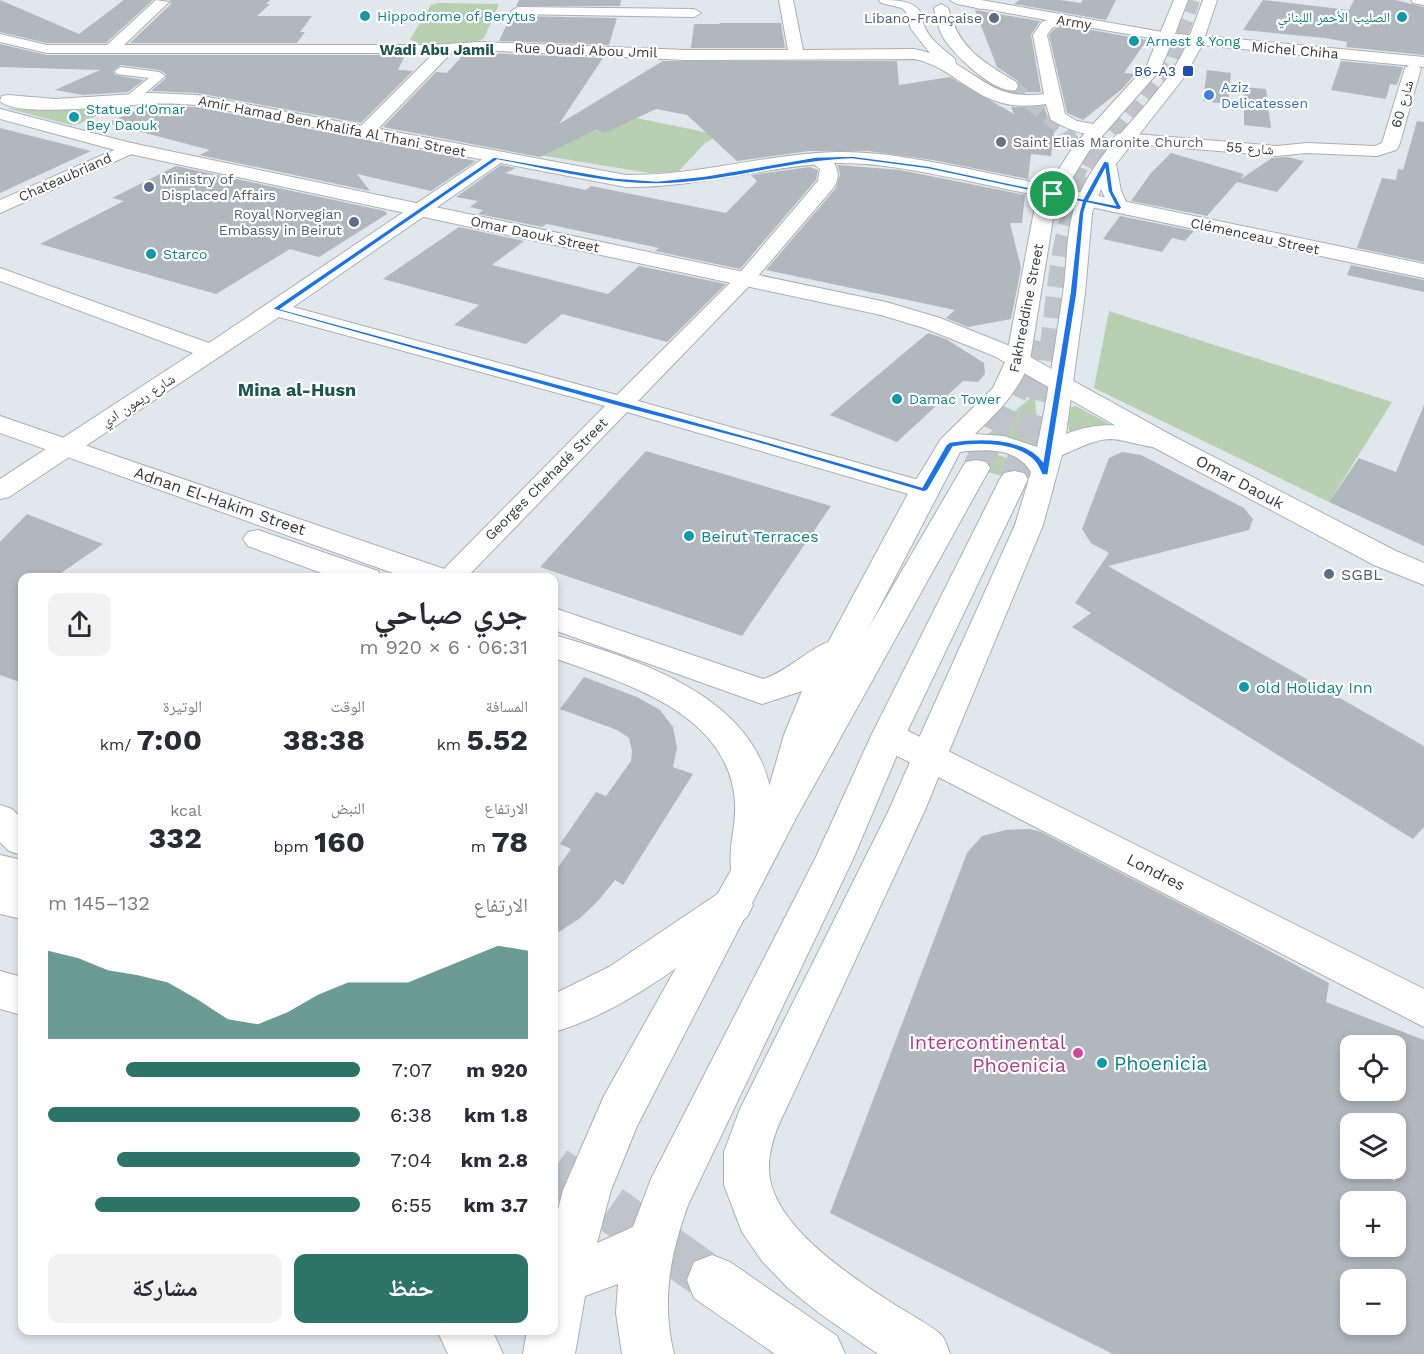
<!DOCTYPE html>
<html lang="ar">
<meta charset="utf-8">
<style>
:root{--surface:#fff;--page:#f2f2f3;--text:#2b2b33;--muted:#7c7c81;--accent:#2c7368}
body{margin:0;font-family:"Work Sans","Noto Naskh Arabic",sans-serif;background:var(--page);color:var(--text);direction:rtl;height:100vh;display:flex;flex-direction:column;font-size:22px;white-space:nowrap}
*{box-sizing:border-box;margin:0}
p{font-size:20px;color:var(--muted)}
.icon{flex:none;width:33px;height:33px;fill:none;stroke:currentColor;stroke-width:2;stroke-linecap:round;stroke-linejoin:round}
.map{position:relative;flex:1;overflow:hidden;direction:ltr}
.drawer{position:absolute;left:18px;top:573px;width:540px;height:762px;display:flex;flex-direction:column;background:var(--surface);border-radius:12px;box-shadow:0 3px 9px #0003;direction:rtl}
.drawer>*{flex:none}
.tools{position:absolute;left:1340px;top:1035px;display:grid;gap:12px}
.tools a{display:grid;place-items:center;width:66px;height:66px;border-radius:12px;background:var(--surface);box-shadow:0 3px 9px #0003;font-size:30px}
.pin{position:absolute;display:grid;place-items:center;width:51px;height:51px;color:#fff;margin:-26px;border:3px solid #fff;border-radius:50%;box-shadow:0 2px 6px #0007}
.round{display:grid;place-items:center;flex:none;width:63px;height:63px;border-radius:12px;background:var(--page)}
.summary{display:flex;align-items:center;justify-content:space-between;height:102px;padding:0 30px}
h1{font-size:33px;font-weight:700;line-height:45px}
.stats{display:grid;grid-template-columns:repeat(3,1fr);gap:9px;height:102px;padding:6px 30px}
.stats div{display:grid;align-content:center}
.stats b{font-size:30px;font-weight:700}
.stats small{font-size:16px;font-weight:400}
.stats p{font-size:16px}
.chart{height:168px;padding:12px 30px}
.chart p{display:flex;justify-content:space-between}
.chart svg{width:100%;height:108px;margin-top:6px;fill:var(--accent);opacity:.7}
.cta{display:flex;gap:12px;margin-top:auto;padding:12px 30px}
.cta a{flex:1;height:69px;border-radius:12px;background:var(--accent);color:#fff;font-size:24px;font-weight:700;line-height:69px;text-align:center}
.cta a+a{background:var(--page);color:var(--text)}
ul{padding:0 30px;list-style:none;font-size:20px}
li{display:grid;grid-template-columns:96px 72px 1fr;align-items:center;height:45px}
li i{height:15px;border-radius:8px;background:var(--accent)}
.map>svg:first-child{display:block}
.green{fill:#b8cfb1}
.building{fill:#b0b7bd;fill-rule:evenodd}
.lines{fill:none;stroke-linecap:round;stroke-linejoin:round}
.trunk-tunnel{stroke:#bec4c9;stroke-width:46;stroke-dasharray:46 22;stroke-linecap:butt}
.motorway-tunnel-far2{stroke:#bec4c9;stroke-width:16;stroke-dasharray:16 8;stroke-linecap:butt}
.motorway-tunnel-far1{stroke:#bec4c9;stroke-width:21;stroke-dasharray:21 10;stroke-linecap:butt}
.motorway-tunnel{stroke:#bec4c9;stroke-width:27;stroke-dasharray:27 14;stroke-linecap:butt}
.pedestrian-casing{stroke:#a9b0b5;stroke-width:2}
.minor-casing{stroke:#a9b0b5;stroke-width:2}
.tertiary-casing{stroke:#a9b0b5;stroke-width:2}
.secondary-casing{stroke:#a9b0b5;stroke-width:2}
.trunk-casing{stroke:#a9b0b5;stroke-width:2}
.motorway-casing{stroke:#a9b0b5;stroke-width:2}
.pedestrian{fill:#fff;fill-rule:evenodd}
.minor{fill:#fff;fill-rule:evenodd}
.tertiary{fill:#fff;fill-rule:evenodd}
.secondary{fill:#fff;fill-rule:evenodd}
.trunk{fill:#fff;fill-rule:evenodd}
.motorway{fill:#fff;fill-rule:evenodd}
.route{fill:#1a73e8;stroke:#fff;stroke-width:1.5;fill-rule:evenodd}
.culture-dot{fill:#0f9aa8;stroke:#fff;stroke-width:2}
.service-dot{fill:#5c6f8a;stroke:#fff;stroke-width:2}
.transit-dot{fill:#1a4fb4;stroke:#fff;stroke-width:2}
.shop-dot{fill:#3f7fe0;stroke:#fff;stroke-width:2}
.worship-dot{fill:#6b7280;stroke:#fff;stroke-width:2}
.hotel-dot{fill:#d1479c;stroke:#fff;stroke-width:2}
.labels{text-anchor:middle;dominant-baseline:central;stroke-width:4.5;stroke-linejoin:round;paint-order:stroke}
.far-culture-label{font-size:14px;fill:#0d838f;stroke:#fff;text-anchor:start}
.far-service-label{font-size:14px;fill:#4e5e75;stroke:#fff;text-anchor:end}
.far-street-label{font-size:14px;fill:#36393b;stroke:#fff}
.far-transit-label{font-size:14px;fill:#164399;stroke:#fff;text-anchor:end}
.far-shop-label{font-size:14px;fill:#366cbe;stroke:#fff;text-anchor:start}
.far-worship-label{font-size:14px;fill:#5b616d;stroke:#fff;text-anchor:start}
.far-neighbourhood-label{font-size:15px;font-weight:bold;fill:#1d564e;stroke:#fff}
.street-label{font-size:16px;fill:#36393b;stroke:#fff}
.culture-label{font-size:16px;fill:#0d838f;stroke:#fff;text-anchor:start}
.service-label{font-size:16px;fill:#4e5e75;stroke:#fff;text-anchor:start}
.far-district-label{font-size:18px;font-weight:bold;fill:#1d564e;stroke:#fff}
.near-hotel-label{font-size:20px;fill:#b23c85;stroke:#fff;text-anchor:end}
.near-culture-label{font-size:20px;fill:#0d838f;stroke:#fff;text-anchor:start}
</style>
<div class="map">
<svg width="1424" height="1354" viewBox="0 0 1424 1354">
<rect width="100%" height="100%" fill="#e0e7ed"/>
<g class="green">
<path d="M438 3 499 4 484 38C470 47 423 50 410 39L431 5Z"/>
<path d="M111 105 115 107 79 124 71 125 6 108C42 111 75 110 111 105Z"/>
<polygon points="636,118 719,135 705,143 678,172 649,173 504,149 593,130 605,133"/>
<polygon points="1109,311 1392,402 1329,502 1094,388"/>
<polygon points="1035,394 1038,451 983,438"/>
<polygon points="1076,406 1111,425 1070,436 1066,408"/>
<path d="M995 454C1014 460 1028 463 1032 484L962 465 977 456Z"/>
</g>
<g class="building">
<polygon points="0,0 79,34 124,0 153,0 106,43 47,43 0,32"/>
<polygon points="170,0 270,0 266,4 270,4 257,16 312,16 300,32 305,32 297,43 130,43 171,4"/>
<polygon points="519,0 621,0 620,6 516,6"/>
<polygon points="1019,0 1060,0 1081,3 1083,0 1116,0 1106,20 1014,4"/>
<polygon points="1263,0 1349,10 1354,0 1395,0 1424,7 1424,55 1346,47 1347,42 1325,38 1243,30"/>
<polygon points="975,10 1040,21 1031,35 1041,92 1016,92 1020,87 1018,81 997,67"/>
<polygon points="511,15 513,16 617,18 609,45 499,41"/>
<polygon points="720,23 781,23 785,48 691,48 694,24 719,24"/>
<polygon points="1064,25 1147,40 1124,73 1135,74 1122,89 1083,120 1067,113 1049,35 1053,30"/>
<polygon points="0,44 47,55 405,55 398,70 413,71 361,123 197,93 151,91 166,78 166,74 159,70 121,65 113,71 115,75 144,80 128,92 83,95 55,90 100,70 0,67"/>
<polygon points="485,53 603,58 559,124 663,61 897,61 899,85 950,77 1014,114 1011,107 1044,106 1049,121 1055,125 1051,156 1031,154 1028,179 933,160 868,151 809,151 737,161 687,115 656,109 605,133 595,130 540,157 383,127 436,72 447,73 463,55 481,56"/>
<polygon points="1341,61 1403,67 1397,85 1390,84 1386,99 1331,90"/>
<polygon points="1207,70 1231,73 1228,104 1203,101"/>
<polygon points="1244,87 1266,89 1271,128 1244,125"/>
<polygon points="147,106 197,107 476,161 431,191 357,174 370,191 199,155 210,150 107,123"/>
<polygon points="1417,121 1424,122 1424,262 1357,248 1382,178 1396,180 1398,169 1403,170"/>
<polygon points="0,128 91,151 0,193"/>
<polygon points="1171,153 1244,174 1241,179 1272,158 1287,157 1304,161 1277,192 1237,182 1207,216 1131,201 1151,173"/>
<polygon points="501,165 516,168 505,173 586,190 591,186 726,213 757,181 751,175 810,167 818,170 816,180 740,269 655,251 659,248 547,224 542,227 478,214 483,210 470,207 478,201 456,197"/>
<polygon points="838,165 900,170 1025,195 1022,223 1010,223 1021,268 1011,319 968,327 946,318 955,310 766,270 836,188 840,174"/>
<polygon points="176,166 385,211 387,214 319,257 290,249 216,294 40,244 124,201 112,198"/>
<polygon points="1120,216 1194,231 1185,241 1172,238 1162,252 1103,239"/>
<polygon points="459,227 524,241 492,265 608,294 639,266 726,284 667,342 562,314 526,344 454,325 479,305 383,279"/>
<polygon points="1351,265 1424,280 1424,292 1347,275"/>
<polygon points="928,333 946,339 984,363 985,374 978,382 963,381 897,442 830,415"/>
<polygon points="1424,405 1424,546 1329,502 1359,458 1396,472"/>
<polygon points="646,451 831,506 742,636 540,567"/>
<polygon points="1122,452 1141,455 1244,508 1253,519 1249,530 1108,566 1424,746 1424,827 1413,839 1072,627 1091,613 1075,603 1109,553 1091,543 1082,529 1109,458"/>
<polygon points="27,514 103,544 54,578 22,578 22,683 0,675 0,542"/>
<polygon points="584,677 637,697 660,710 673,727 677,748 673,767 693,774 623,885 615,880 598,901 579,919 554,935 554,873 571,849 560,844 596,792 606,796 631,761 632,751 629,738 617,730 560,709"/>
<path d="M1030 829 1041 832 1210 919 1329 983 1326 1002 1424 1040V1354H1113L830 1213 967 853 982 836 1006 830ZM1350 1046H1395V1090H1350ZM1350 1124H1395V1181L1366 1168H1350ZM1350 1202H1395V1246H1350ZM1350 1280H1395V1324H1350Z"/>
</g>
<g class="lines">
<polyline class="trunk-tunnel" points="554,1169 712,1280"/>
<g class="motorway-tunnel-far2">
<polyline points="1010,86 1063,128 1078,153"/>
<polyline points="1100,153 1121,123 1172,60 1192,0"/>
</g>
<g class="motorway-tunnel-far1">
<polyline points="1069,185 1080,162 1077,151"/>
<polyline points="1029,349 1032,339"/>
<path d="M1050 349C1059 281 1061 210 1102 151"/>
</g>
<g class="motorway-tunnel">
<polyline points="976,468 1023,374 1030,348"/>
<polyline points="1014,479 1045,383 1050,348"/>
</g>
<g class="pedestrian-casing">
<polygon id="pedestrian" points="121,67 159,72 165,76 135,102 131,103 125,99 127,96 149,78 117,74 115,71"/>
</g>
<g class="minor-casing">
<g id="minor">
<path d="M156 0 169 2 124 45H431L479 42 686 50H788L779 0H793L803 50 914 49 930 53 911 29 906 12 902 8 881 3 879 0C893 0 911 0 919 10 922 15 922 22 925 28 931 41 945 50 955 59L956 64C991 85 1001 99 1044 94L1033 35 1042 22 1047 20 957 4 950 0H981L1168 33 1175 37 1168 41 1064 23 1052 28 1047 35 1065 114 1077 121 1104 126 1107 130 1104 134C1087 138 1066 128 1051 120L1046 104C1030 106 1014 107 999 102 968 93 947 65 914 59L686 60 479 50 452 52 372 135H360L357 131 360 127 434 53H47L0 42V34L47 45H107Z"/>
<polygon points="518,7 694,9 701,13 694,17 513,14 511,11"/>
<polygon points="1413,63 1421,68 1399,146 1396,150 1377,156 1307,153 1277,156 1123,143 1117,142 1114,138 1117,134 1123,133 1277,146 1307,143 1375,146 1382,143 1405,68"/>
<polygon points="130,143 136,144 139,148 136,152 0,213 0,200"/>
<path d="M496 153 502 154 505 158 502 162 293 307 617 395 738 275 818 181 820 169 807 159 810 155C830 150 845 170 834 187L752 283 638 401 933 484 937 490 933 496 924 498 915 496 627 412 466 578H435L605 406 279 317 9 497 0 499V479L193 353 0 281V268L209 343 490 154Z"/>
<polygon points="888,724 900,727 1424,989 1424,1027 876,745 871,736 876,727"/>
<polygon points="0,805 12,809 22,819 22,855 9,851 0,842"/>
</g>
</g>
<g class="tertiary-casing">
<g id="tertiary">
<path d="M150 93 197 95 626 175C697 176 765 154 836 152 879 151 922 160 964 168L1424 264V278L964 180C922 172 879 162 836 163 765 166 697 188 626 187L197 105C182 104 166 103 151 104 123 104 18 119 0 101L2 96 8 95 55 99Z"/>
<polygon points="0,109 131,143 886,302 940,318 1010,346 1171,435 1396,551 1424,563 1424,585 1374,565 1153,447 994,356 924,328 881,315 130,154 0,119"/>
<polygon points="0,416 450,571 454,578 407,578 0,433"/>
<polygon points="258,530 378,571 382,578 335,578 248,546 243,539 248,532"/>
<path d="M554 608 763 679C788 672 813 644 835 640 840 640 845 642 849 643L854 651 849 659 802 691 762 704 554 630Z"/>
<path d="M554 635C646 662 775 702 773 820 772 841 772 864 763 882L749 887 735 882C724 859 737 828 735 802 729 712 624 683 554 658Z"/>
</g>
</g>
<g class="secondary-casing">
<g id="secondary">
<path d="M1174 0H1188L1175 34 1190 35 1203 0H1217L1205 36 1424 57V67L1202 45 1185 76 1116 164 1121 191 1129 208 1126 212H1112L1101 189 1092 213 1085 293 1066 434C1103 419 1134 426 1171 435L1175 441 1171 447C1152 451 1131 440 1111 439 1093 439 1078 449 1062 455L1043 525 947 756 941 766 929 769 917 766 911 756 1015 525 1031 472C1016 447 985 449 960 452L836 691 818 735 803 794 798 804 785 808 772 804 767 794 784 735 802 691 910 490 941 439 993 388 1006 360 1035 206 1075 144 1147 65ZM1172 42 1187 44C1162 100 1107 136 1081 191 1065 222 1068 260 1063 294 1055 345 1048 397 1037 447L1004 436 975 434C998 411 1019 392 1030 360L1055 206 1089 151 1160 70Z"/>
<polygon points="1411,0 1424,0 1424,5 1413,3"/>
</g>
</g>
<g class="trunk-casing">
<g id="trunk">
<path d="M929 743 941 746 947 756 925 810 779 1124C771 1143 765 1167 772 1187 786 1233 850 1276 889 1301 900 1309 937 1328 943 1337 946 1342 948 1349 950 1354H878L819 1313 788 1288 762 1261 742 1232 724 1185V1152L740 1109 889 810 917 746Z"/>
<polygon points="0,855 22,860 22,919 0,914"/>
<path d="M733 888 747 893 753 905 747 917C686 960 626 1011 554 1032V994L609 967 719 893Z"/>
<polygon points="0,971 22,977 22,1015 0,1009"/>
<polygon points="712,1255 730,1262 837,1336 845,1354 775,1354 694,1298 687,1280 694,1262"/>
<polygon points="437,1330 492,1330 503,1354 448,1354"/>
</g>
</g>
<g class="motorway-casing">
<g id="motorway">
<polygon points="954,0 978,0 988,5 981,9 956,3"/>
<path d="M941 4 948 8C959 49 982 61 1016 82L1018 86 1016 90C995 95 951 53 942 35 938 27 936 17 934 8Z"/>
<path d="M976 460 986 462 990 468 796 818 637 1126 611 1190 597 1243 633 1227 651 1179 816 857 871 736 1000 479 1004 473 1014 471 1024 473 1028 479 905 736 853 859 688 1205C670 1255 661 1302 674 1354H622L616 1313 618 1284 585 1296 575 1354H523L527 1330H554V1225L563 1190 604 1096 735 863 767 802 962 468 966 462Z"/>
</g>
</g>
<use href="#pedestrian" class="pedestrian"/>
<use href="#minor" class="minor"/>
<use href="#tertiary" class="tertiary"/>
<use href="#secondary" class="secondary"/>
<use href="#trunk" class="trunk"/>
<use href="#motorway" class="motorway"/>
</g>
<path class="route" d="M852 156 928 166 1083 199 1104 161 1109 162 1113 191 1122 208 1119 210 1087 203 1084 213 1077 293 1048 475H1042C1040 471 1038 465 1035 462 1018 442 977 443 953 447L928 490 924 492 755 442 617 406 272 309 494 157 615 178 657 181 705 176 816 157ZM852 159 928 169 1082 202 1079 213 1070 293 1043 461C1023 436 978 438 950 442L946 445 922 487C709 423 495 368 281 309L497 160C550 170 603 184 656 184 722 184 786 161 852 159ZM1105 170 1108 191 1115 205 1089 200Z"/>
<g class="culture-dot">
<circle cx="365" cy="16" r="6"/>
<circle cx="1402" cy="17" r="6"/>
<circle cx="1134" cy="41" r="6"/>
<circle cx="74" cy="117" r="6"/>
<circle cx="151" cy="254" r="6"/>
<circle cx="897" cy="399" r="6"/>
<circle cx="689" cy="536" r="6"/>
<circle cx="1244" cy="687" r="6"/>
<circle cx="1102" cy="1063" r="6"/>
</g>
<g class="service-dot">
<circle cx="994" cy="18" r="6"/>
<circle cx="149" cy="187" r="6"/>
<circle cx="354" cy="222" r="6"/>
<circle cx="1329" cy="574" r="6"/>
</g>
<rect class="transit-dot" x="1182" y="65" width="12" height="12" rx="3"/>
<circle class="shop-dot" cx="1209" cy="95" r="6"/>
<circle class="worship-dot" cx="1001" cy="142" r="6"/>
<circle class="hotel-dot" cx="1078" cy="1053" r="6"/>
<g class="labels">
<g class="far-culture-label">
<text x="377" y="16">Hippodrome of Berytus</text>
<text x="1390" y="17" text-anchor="end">الصليب الأحمر اللبناني</text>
<text x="1146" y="41">Arnest &amp; Yong</text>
<text x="86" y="109">Statue d'Omar<tspan x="86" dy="16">Bey Daouk</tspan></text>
<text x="163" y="254">Starco</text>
<text x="909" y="399">Damac Tower</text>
</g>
<g class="far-service-label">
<text x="982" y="18">Libano-Française</text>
<text x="161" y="179" text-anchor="start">Ministry of<tspan x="161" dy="16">Displaced Affairs</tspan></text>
<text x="342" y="214">Royal Norvegian<tspan x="342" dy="16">Embassy in Beirut</tspan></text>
</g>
<g class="far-street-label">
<text transform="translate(1074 22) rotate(9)">Army</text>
<text transform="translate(586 50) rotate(2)">Rue Ouadi Abou Jmil</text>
<text transform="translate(1295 50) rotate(5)">Michel Chiha</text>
<text transform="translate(1402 104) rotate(-74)">شارع 60</text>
<text transform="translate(332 126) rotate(11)">Amir Hamad Ben Khalifa Al Thani Street</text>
<text transform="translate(1250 148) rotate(4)">شارع 55</text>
<text transform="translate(65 177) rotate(-24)">Chateaubriand</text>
<text transform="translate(535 234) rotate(12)">Omar Daouk Street</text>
<text transform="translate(1255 236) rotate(12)">Clémenceau Street</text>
<text transform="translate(1026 308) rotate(-79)">Fakhreddine Street</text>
<text transform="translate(138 400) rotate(-33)">شارع ريمون ادي</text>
<text transform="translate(546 479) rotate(-45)">Georges Chehadé Street</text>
</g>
<g class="far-transit-label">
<text x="1176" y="71">B6-A3</text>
</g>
<g class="far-shop-label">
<text x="1221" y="87">Aziz<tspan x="1221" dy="16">Delicatessen</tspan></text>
</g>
<g class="far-worship-label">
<text x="1013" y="142">Saint Elias Maronite Church</text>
</g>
<g class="far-neighbourhood-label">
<text x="437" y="50">Wadi Abu Jamil</text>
</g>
<g class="street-label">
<text transform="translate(1240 482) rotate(28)">Omar Daouk</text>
<text transform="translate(220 501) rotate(19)">Adnan El-Hakim Street</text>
<text transform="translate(1156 872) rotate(27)">Londres</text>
</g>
<g class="culture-label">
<text x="701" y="536">Beirut Terraces</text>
<text x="1256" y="687">old Holiday Inn</text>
</g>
<g class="service-label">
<text x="1341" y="574">SGBL</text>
</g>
<g class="far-district-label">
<text x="297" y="389">Mina al-Husn</text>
</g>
<g class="near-hotel-label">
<text x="1066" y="1042">Intercontinental<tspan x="1066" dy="23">Phoenicia</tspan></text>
</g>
<g class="near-culture-label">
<text x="1114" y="1063">Phoenicia</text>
</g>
</g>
</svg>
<div class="tools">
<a><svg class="icon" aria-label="locate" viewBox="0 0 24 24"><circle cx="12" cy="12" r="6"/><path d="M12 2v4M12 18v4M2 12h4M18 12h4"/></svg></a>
<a><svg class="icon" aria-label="layers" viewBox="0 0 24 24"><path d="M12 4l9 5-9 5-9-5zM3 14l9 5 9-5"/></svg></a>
<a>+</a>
<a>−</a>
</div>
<div class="pin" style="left:1053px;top:194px;background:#1e9e55"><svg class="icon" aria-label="arrive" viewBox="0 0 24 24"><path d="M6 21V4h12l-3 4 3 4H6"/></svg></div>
<section class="drawer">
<div class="summary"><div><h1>جري صباحي</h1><p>06:31 · 6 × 920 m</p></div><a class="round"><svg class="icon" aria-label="share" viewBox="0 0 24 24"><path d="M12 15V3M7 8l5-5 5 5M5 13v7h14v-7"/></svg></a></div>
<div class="stats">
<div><p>المسافة</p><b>5.52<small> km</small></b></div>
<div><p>الوقت</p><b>38:38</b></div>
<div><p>الوتيرة</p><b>7:00<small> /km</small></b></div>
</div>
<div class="stats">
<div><p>الارتفاع</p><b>78<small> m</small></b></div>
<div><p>النبض</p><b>160<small> bpm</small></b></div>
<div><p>kcal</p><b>332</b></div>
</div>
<div class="chart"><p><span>الارتفاع</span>132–145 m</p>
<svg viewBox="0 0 160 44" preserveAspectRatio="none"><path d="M0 44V8L10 11L20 16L30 18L40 21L50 28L60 36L70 38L80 33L90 26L100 21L110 21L120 21L130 16L140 11L150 6L160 8V44z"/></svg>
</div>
<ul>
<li><b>920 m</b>7:07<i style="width:75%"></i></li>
<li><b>1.8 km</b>6:38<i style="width:100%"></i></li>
<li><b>2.8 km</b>7:04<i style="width:78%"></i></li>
<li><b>3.7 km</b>6:55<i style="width:85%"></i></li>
</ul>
<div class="cta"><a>حفظ</a><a>مشاركة</a></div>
</section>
</div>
